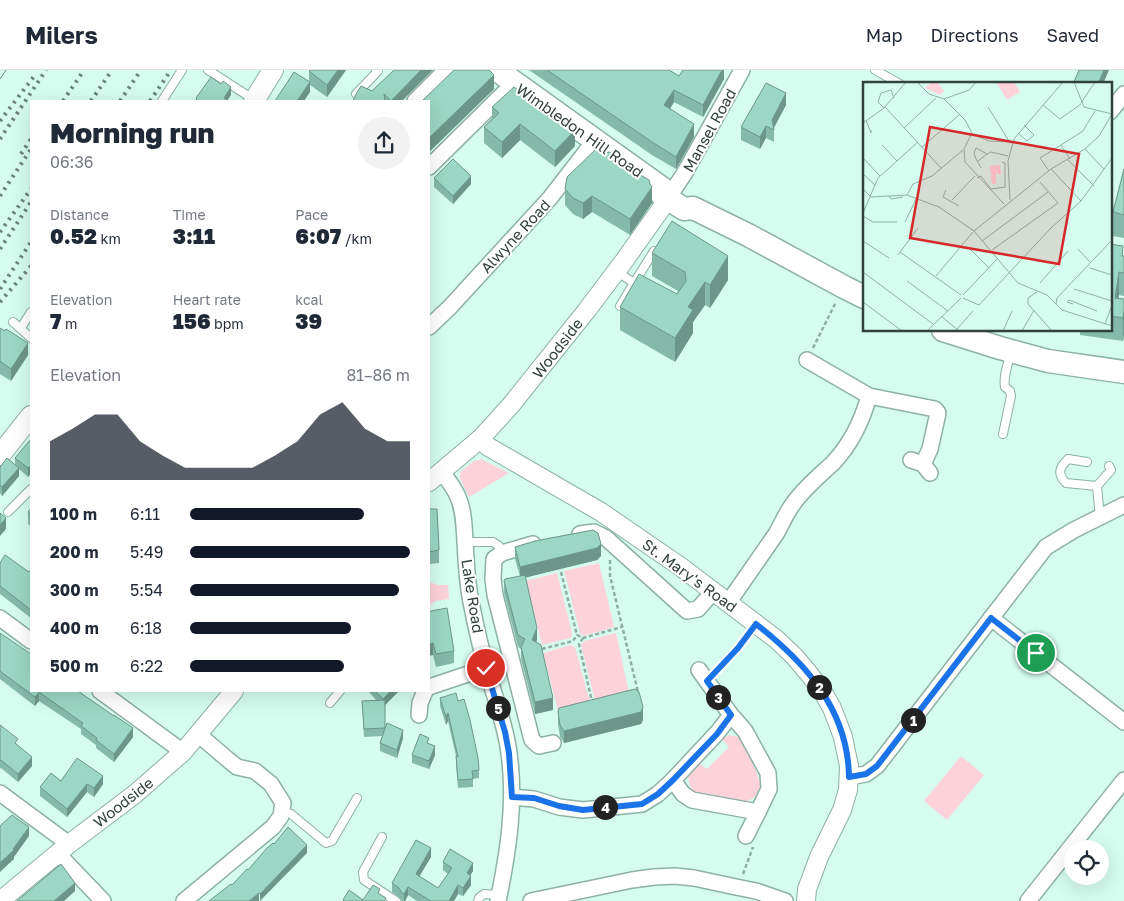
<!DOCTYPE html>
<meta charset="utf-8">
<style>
:root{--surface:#fff;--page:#f2f2f3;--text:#1f2937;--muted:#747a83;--line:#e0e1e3;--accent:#111827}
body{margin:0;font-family:"Golos Text",sans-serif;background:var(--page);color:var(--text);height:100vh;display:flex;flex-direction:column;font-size:19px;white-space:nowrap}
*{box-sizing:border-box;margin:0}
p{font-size:16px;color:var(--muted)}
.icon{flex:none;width:28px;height:28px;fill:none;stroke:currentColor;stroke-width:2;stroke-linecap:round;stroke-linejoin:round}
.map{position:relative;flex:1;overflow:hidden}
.sheet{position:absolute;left:30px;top:30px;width:400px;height:592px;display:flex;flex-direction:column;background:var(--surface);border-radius:0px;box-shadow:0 5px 20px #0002}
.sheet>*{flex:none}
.tools{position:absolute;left:1064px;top:770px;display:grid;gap:10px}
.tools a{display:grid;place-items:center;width:45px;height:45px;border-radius:50%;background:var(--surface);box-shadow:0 5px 20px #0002;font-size:25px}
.pin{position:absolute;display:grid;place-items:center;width:42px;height:42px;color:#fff;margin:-21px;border:2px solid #fff;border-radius:50%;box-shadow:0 1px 5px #0007}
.km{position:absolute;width:25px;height:25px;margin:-12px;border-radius:50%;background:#222;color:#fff;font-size:14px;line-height:25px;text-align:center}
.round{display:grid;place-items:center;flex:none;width:52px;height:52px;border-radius:26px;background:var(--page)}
.overview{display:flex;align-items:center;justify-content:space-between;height:85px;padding:0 20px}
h1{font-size:28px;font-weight:800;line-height:38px}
.stats{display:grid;grid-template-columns:repeat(3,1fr);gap:8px;height:85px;padding:5px 20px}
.stats div{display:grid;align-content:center}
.stats b{font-size:21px;font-weight:800}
.stats small{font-size:14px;font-weight:400}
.stats p{font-size:14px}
.chart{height:140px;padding:10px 20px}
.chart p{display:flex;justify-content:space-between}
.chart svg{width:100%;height:90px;margin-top:5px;fill:var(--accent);opacity:.7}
ul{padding:0 20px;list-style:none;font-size:16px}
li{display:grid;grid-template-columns:80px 60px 1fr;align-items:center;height:38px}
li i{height:12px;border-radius:6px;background:var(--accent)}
header{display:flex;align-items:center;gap:30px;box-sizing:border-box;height:70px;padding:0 25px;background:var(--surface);border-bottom:1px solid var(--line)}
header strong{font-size:24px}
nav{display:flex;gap:28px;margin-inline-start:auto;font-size:18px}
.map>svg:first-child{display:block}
.green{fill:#fed2db}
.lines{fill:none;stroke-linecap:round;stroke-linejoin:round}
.service-casing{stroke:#8db1a5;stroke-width:10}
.minor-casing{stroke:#8db1a5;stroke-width:18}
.tertiary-casing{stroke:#8db1a5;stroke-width:20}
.secondary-casing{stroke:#8db1a5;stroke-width:22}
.primary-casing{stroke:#8db1a5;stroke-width:25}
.path{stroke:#90aea4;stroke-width:2.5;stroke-dasharray:4 2.5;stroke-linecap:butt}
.service{stroke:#fff;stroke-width:8}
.minor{stroke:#fff;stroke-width:15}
.tertiary{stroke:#fff;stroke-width:18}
.secondary{stroke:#fff;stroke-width:20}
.primary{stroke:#fff;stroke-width:22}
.tram{stroke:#6d857d;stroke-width:1}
.rail{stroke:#6d857d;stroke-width:4;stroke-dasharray:2.5 5;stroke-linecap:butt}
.wall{fill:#85b9a9}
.shaded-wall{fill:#6c9689}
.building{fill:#9bd7c4;stroke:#6c9689}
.route-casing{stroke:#fff;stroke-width:10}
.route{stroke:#1a73e8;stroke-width:6}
.labels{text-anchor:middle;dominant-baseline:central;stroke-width:4;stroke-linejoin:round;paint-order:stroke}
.street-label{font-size:15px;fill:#31413c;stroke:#fff}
.inset-road{fill:none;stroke:#93b1a7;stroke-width:1}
.view{fill:#d62828;fill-opacity:0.15;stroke:#d62828;stroke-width:2.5}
.inset-edge{fill:none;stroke:#31413c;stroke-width:2.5}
</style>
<header>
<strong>Milers</strong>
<nav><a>Map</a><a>Directions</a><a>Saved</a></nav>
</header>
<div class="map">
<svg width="1124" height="831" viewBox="0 0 1124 831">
<rect width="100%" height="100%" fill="#d5fcef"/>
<g class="green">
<polygon points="481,389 509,403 469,427 460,409 460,402 474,391"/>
<polygon points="599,493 614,557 584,566 580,564 564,501"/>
<polygon points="557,503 572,563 571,568 542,575 526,511"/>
<polygon points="429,512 438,515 448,515 449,529 436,531 429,536"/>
<polygon points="616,563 630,627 596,635 581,575 584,571"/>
<polygon points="570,575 575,577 591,636 559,644 543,583"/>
<path d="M729 665 739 667 747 677 762 717 757 726 746 732 695 724C685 709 687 705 696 691L707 699 729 677 722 669Z"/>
<polygon points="961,686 984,705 947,750 924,731"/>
</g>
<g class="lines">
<g class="service-casing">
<g id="service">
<polyline points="208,0 253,29"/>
<polyline points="875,0 900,14"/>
<polyline points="356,24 378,1 376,0"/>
<polyline points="162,31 182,0"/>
<polyline points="616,201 634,213 620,236"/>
<polyline points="634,213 654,181"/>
<polyline points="13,252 31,268"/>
<polyline points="21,258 31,242"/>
<path d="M1003 364 1011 326 1010 321 1005 317C1003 307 1008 293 1011 283"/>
<path d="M1087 392 1068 389C1059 398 1057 404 1066 413L1097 416"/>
<polyline points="8,442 31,419"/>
<polyline points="1100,448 1097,416 1111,400 1109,396"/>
<polyline points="465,472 493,472 499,476 502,483"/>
<polyline points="330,633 340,621"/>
<polyline points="282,741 291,744 326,773 332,771 357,728"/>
<polyline points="382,767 363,802 364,810 396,831"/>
<polyline points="478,831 479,828 484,824 499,825"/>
</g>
</g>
<g class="minor-casing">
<g id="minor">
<polyline points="415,31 446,0"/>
<polyline points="1110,42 1124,24"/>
<polyline points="429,97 514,13"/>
<polyline points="674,119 684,104 742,0"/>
<polyline points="429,257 450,237 550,128 595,70"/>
<polyline points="807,290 869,326 935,339 938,343 930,379 923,394"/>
<polyline points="911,390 923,394 930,403"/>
<path d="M441 401C447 409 454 417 458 427 464 441 464 456 465 471 466 492 467 512 471 532 476 558 482 584 490 610 497 634 506 658 509 683 516 733 508 783 498 831"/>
<polyline points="580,464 594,462 606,468 687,541 698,539 713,522"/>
<polyline points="533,474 502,483 494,489 493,509 495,525 532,670 539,676 553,673"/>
<path d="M728 533C744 510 760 487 776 464 782 454 786 443 793 434 804 418 819 406 833 393 851 374 862 351 869 326"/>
<polyline points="0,548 31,571"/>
<polyline points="991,548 1124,652"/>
<polyline points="699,600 731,645 745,661 768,703 769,719 758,742 692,730 683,724 673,710 717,663 731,645"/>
<polyline points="429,617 486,598"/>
<polyline points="100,621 183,682"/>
<polyline points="419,645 420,633 425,621"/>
<polyline points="849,707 866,704 877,696 1046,477 1074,460 1124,435"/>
<polyline points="0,723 69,774"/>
<polyline points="512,727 534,729 559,737 583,740 642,734 658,724 673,710"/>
<polyline points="746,766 758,742"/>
<polyline points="57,783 103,831"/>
<polyline points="184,831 273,757 281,746 283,733 271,714 255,701 237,697 226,688 198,664"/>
<polyline points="531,831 632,810 654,807 675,806 694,808 736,817 756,821 785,831"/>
<polyline points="1028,831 1124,710"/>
</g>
</g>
<g class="tertiary-casing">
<g id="tertiary">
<polyline points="480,369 487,376 601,442 681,497 776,569 795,587 810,605 824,624 832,638 843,667 849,696 848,720 842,740 819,787 812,806 807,819 806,831"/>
<polyline points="429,412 480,369 511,335 587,240 624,191 668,129"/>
<polyline points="0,831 69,774 135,724 183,682 234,621"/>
</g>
</g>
<g class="secondary-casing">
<g id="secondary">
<polyline points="254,31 273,0"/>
<polyline points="0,385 31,346"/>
</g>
</g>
<g class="primary-casing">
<g id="primary">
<polyline points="497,0 663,119 662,125 684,139 693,138 748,165 844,217 864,227"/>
<polyline points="943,260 1000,278 1048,291 1124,302"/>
</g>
</g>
<g class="path">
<polyline points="813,278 836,232"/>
<polyline points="610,490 610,506 638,622"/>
<polyline points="561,502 577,565"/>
<polyline points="583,568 579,574 592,632"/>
<polyline points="542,579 573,571 577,565 583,568 622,557"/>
<polyline points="715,602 738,578 748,565"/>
<polyline points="743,804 753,777"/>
</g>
<use href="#service" class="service"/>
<use href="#minor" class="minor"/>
<use href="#tertiary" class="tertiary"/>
<use href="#secondary" class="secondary"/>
<use href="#primary" class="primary"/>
<polyline class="tram" points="0,9 6,0"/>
<g class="rail">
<polyline points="63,31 84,0"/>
<polyline points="91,31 112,0"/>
<polyline points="120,31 141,0"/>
<polyline points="150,31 171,0"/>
<polyline points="0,51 35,5"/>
<polyline points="0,69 46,0"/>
<polyline points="21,84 31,69"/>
<polyline points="0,126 31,79"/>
<polyline points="0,162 31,119"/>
<polyline points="0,179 31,132"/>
<polyline points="0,219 31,172"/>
<polyline points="0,232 31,196"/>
</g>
</g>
<g class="wall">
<polygon points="346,0 327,27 310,15 310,22 309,11 309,1"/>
<polygon points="529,0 669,0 679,6 724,0 724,9 703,47 674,32 670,39 694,67 676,99 652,85"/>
<polygon points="494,19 429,82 429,31"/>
<polygon points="372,21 402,31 353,31"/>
<polygon points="786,35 774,58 774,72 766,68 760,79 741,70 741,57"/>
<polygon points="492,37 575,76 555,97 520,70 502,88 484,73 484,57 492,48"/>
<polygon points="615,90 652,133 630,165 592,142 583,149 573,144 565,135 565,119"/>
<polygon points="1124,99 1124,168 1113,166 1113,142"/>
<polygon points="434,108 471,114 453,134 434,117"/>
<polygon points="1110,174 1124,186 1124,226 1119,225 1118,228 1124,229 1124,264 1123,271 1080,265 1080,260 1110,260"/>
<polygon points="652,183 728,210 710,238 705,235 693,252 693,263 675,292 620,260 620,237 677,224 678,221 652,206"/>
<polygon points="0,258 28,285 11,311 0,304"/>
<polygon points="31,369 31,403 28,407 19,399 19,406 2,426 0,423 0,397 15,395 15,388"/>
<polygon points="31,438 31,457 28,454 28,442"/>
<polygon points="429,439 439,480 439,493 429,494"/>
<polygon points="515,477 601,486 597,490 525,507 537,570 536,572 553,640 535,644 521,589 521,579 518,577 504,523 504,511 520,506 515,489"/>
<polygon points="0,493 29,502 31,502 31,548 0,524"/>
<polygon points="429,544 454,581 454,593 436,597 433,585"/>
<polygon points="0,563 31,621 78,621 133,667 114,692 96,678 96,675 81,664 81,659 39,631 35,636 0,609"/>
<polygon points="369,621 399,621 385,635 385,658 403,668 397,688 380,681 380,673 382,666 364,667 362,631 376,630 369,622"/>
<polygon points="440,628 479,700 479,708 473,709 473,717 458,718 456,694 456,686 448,651 446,655 440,636"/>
<polygon points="558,642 643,650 641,654 564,673 560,667 558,654"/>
<polygon points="0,655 18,676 32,696 18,712 1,698 1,699 0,698"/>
<polygon points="412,685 435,685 429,699 412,693"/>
<polygon points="61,711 103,714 94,727 87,722 67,747 40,726 40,717"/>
<polygon points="431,787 419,806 438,818 448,804 443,800 443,792 473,801 470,805 471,815 463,826 458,824 454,831 417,831 408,825 405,831 402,831 399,827 392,822 392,813"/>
</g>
<g class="shaded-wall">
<polygon points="338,0 346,0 327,27 327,15"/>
<polygon points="421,0 433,0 402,31 391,31"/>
<polygon points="722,0 724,0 724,9 703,47 703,35"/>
<polygon points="1104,0 1109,0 1103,14 1098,14"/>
<polygon points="494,5 494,19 429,82 429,68"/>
<polygon points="310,12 310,22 304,31 297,31"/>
<polygon points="231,17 231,25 227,31 224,28"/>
<polygon points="674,20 674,32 664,48 664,35"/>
<polygon points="786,23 786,35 773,59 772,50"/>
<polygon points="520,54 520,70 502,88 502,72"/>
<polygon points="694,54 694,67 676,99 676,87"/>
<polygon points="766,56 766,68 760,79 760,67"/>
<polygon points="575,60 575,76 555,97 555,81"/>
<polygon points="471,106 471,114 453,134 453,126"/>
<polygon points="652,117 652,133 630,165 630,149"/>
<polygon points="592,126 592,142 583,149 583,133"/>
<polygon points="728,186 728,210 710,238 710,215"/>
<polygon points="1119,202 1119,225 1116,247 1115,228"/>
<polygon points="705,212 705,235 693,252 693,263 675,292 675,268 688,237"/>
<polygon points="1124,240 1124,264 1123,271 1123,248"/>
<polygon points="28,273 28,285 11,311 11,299"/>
<polygon points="31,395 31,403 28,407 28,398"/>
<polygon points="19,398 19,406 2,426 2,417"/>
<polygon points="6,448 6,459 0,466 0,455"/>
<polygon points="601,474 601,486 597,490 520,509 520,497"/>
<polygon points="537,558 537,570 532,582 532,570"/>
<polygon points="433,573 433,585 429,586 429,574"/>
<polygon points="391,621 399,621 383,637 383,629"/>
<polygon points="39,622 39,631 35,636 35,627"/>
<polygon points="553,628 553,640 535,644 535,632"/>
<polygon points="643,637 643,650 641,654 564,673 564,661"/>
<polygon points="448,643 448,651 446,655 446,647"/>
<polygon points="133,658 133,667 114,692 114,684"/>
<polygon points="403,660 403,668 397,688 397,680"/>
<polygon points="435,676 435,685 429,699 429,691"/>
<polygon points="32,687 32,696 18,712 18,704"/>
<polygon points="103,706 103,714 94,727 94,718"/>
<polygon points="87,714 87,722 67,747 67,739"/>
<polygon points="29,757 29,766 14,787 14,789 0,802 0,793 13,779"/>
<polygon points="307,775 307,783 260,831 260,824"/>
<polygon points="431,778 431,787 416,812 416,804"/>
<polygon points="473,793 473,801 467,811 467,803"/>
<polygon points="471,806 471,815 463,826 463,818"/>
<polygon points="75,813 75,821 64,831 54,831"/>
<polygon points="458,815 458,824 454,831 449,831"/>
<polygon points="408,817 408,825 405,831 404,831 404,824"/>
<polygon points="259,823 259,831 249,831"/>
</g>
<g class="building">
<polygon points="310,0 338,0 327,15 309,1"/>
<polygon points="394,0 421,0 391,31 384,24 385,31 353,31 356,24 361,16 372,21"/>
<polygon points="454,0 489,0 494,5 429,68 429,31 422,31"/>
<polygon points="547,0 669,0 679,6 683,0 722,0 703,35 674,20 664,35 694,54 676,87 652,72"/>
<polygon points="1079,0 1104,0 1098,14 1073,14"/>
<polygon points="294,2 310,12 297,31 275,31"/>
<polygon points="211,7 221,14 223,11 231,17 224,28 229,31 195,31 197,29 196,28"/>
<polygon points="1053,11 1060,14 1052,14"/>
<polygon points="766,13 786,23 772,50 774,60 766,56 760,67 741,57"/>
<polygon points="514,17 575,60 555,81 520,54 502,72 484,57 499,43 492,37"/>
<polygon points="596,79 603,83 609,82 613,84 615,90 649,110 650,114 652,117 630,149 592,126 583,133 573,128 565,119 567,107"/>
<polygon points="453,89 471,106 453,126 434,108"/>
<polygon points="1124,99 1124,145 1113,142"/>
<polygon points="672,151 728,186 710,215 705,212 688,237 693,240 675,268 620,237 639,204 677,224 686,211 685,202 652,183"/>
<polygon points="1110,174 1123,176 1122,186 1124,186 1124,203 1119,202 1115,228 1124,229 1124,240 1123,248 1110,246"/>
<polygon points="0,258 5,261 6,259 28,273 11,299 0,291"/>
<polygon points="31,369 31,395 28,398 15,388"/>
<polygon points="7,388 19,398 2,417 0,415 0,397"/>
<polygon points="31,438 31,445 28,442"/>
<polygon points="429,439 437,439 439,480 429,482"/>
<polygon points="0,443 6,448 0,455"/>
<polygon points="593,460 598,463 601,474 597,478 520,497 515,477 535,471"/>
<polygon points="5,485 29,502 29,501 31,502 31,540 0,516 0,493"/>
<polygon points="525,505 537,558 532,570 541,575 553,628 535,632 521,577 525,569 518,565 504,511 505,509"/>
<polygon points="447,538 454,581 436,584 433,573 429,574 429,544 431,541"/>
<polygon points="0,563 31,584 31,621 78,621 114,646 114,645 133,658 114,684 96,670 97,668 81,656 83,653 39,622 35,627 0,601"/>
<polygon points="635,619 639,622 643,637 641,642 564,661 560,655 558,642 559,638"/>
<polygon points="375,621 391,621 383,629"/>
<polygon points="456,623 458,631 464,629 470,650 478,688 479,700 472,701 473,709 458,710 456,686 458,687 448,643 446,647 440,628"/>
<polygon points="385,630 385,658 364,659 362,631"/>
<polygon points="387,653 403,660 397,680 380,673"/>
<polygon points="0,655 18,669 15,673 32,687 18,704 1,690 1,691 0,690"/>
<polygon points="420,664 429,668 427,673 435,676 429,691 412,685"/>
<polygon points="77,688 103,706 94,718 87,714 67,739 40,717 51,703 61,711"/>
<polygon points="12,745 29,757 13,779 14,780 0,793 0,756"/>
<polygon points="288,757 307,775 260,824 259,823 249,831 209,831 231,814 232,815 247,799 248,800 267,778 273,773 274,774"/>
<polygon points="416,770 431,778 416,804 438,818 452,798 443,792 450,779 473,793 467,803 471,806 463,818 458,815 449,831 431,831 408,817 404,824 402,823 399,818 392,813"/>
<polygon points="61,794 75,813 54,831 17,831"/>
<polygon points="373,815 380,819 378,823 386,828 384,831 344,831 343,830 349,820 363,830"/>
</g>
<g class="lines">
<g class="route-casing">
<path id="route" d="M486 598 505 662 509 683 512 727 534 728 559 736 583 740 642 734 658 724 673 710 717 664 731 645 707 611 738 578 756 554C806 593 848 640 849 707L866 704 877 696 991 548 1036 583"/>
</g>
<use href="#route" class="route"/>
</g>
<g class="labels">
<g class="street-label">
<text transform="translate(580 60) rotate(35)">Wimbledon Hill Road</text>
<text transform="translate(709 60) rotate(-61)">Mansel Road</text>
<text transform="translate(515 166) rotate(-47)">Alwyne Road</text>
<text transform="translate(557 278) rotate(-52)">Woodside</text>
<text transform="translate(690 505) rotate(36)">St. Mary's Road</text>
<text transform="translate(473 526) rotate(81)">Lake Road</text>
<text transform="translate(123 732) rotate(-38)">Woodside</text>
</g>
</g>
<g transform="translate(863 12)">
<rect width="249" height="249" fill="#d5fcef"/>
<path d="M69 0H74L81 9 77 13 62 6ZM133 0H151L157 10 144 18ZM137 83 138 92H134L133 87V102H129L128 94 131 93H128L127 84Z" fill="#fed2db"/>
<path class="inset-road" d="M54 0 66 12 81 17 102 38 109 51 101 67 102 80 141 122M211 0 221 25 249 32M81 17 106 8 113 0M218 21 232 0M180 23 197 37 218 22M22 25 78 86M125 25 146 59M21 26 15 20 18 11 28 8 31 16M3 38 8 51V48M0 41 21 26 43 0M41 46 73 16M155 51 164 59 171 53 161 43M109 52 126 59 150 60M19 63 34 79M59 65 97 32M222 67 241 87M124 72 128 70 145 74M0 76 17 94M207 77 198 63 220 49 232 29M205 78 231 104M115 79 124 72 113 66 111 71 113 77 118 86M188 87 218 119M186 89 177 76 198 63M0 92 12 103M114 96 118 94 128 107 142 105V81L139 80M0 107 8 115 44 113 76 125 111 149 155 201 184 213 199 228 249 244M83 108 80 115 96 124M44 113 50 102 69 94 100 68M26 114 28 117 40 115M89 118 112 94M147 118 145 79 151 57 200 0M0 131 15 96 55 60M0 134 10 140H34M42 140 54 115M111 149 188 87 222 67 236 54 249 32M0 159 26 176M119 159 185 110M106 166 126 186M215 167 227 180M129 168 195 121 177 100M37 170 98 213M35 173 55 146M227 186 249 193M0 190 70 242M73 194 110 150M44 199 85 229M177 201 205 169M211 207 249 219M174 210 165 216V222L189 249M100 213 135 176M100 216 116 223 188 146 218 119 249 76M0 220 39 249M193 222 194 216 249 158M210 222 204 220 206 218 234 229M78 234 96 249M242 242 249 223M94 247 110 229M64 249 98 216M140 249 149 229M159 249 171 228"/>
<path class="view" d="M67 45 216 72 196 182 47 156Z"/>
<rect width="249" height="249" class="inset-edge"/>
</g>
</svg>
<div class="tools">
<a><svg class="icon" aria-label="locate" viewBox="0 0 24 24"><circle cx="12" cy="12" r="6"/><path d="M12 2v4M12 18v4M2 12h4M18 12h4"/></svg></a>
</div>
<div class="pin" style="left:1036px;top:583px;background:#1e9e55"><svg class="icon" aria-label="arrive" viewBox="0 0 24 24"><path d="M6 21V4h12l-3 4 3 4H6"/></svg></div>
<div class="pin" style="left:486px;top:598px;background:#d93025"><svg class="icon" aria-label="check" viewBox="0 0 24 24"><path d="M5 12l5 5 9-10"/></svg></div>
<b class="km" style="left:913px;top:650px">1</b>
<b class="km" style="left:819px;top:617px">2</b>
<b class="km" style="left:718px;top:627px">3</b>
<b class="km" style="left:605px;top:737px">4</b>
<b class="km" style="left:498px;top:638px">5</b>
<section class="sheet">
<div class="overview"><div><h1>Morning run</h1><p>06:36</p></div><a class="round"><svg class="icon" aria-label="share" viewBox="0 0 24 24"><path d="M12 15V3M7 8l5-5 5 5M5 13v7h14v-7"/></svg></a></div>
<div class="stats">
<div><p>Distance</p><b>0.52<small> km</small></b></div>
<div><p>Time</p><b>3:11</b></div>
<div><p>Pace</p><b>6:07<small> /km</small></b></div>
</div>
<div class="stats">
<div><p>Elevation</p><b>7<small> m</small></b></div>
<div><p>Heart rate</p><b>156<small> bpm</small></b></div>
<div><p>kcal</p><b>39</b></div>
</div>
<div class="chart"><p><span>Elevation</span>81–86 m</p>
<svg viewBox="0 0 160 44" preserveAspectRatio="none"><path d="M0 44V25L10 19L20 12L30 12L40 25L50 32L60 38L70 38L80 38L90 38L100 32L110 25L120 12L130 6L140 19L150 25L160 25V44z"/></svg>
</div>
<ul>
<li><b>100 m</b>6:11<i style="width:79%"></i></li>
<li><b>200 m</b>5:49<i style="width:100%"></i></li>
<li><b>300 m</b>5:54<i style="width:95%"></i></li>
<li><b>400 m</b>6:18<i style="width:73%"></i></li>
<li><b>500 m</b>6:22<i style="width:70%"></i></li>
</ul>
</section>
</div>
